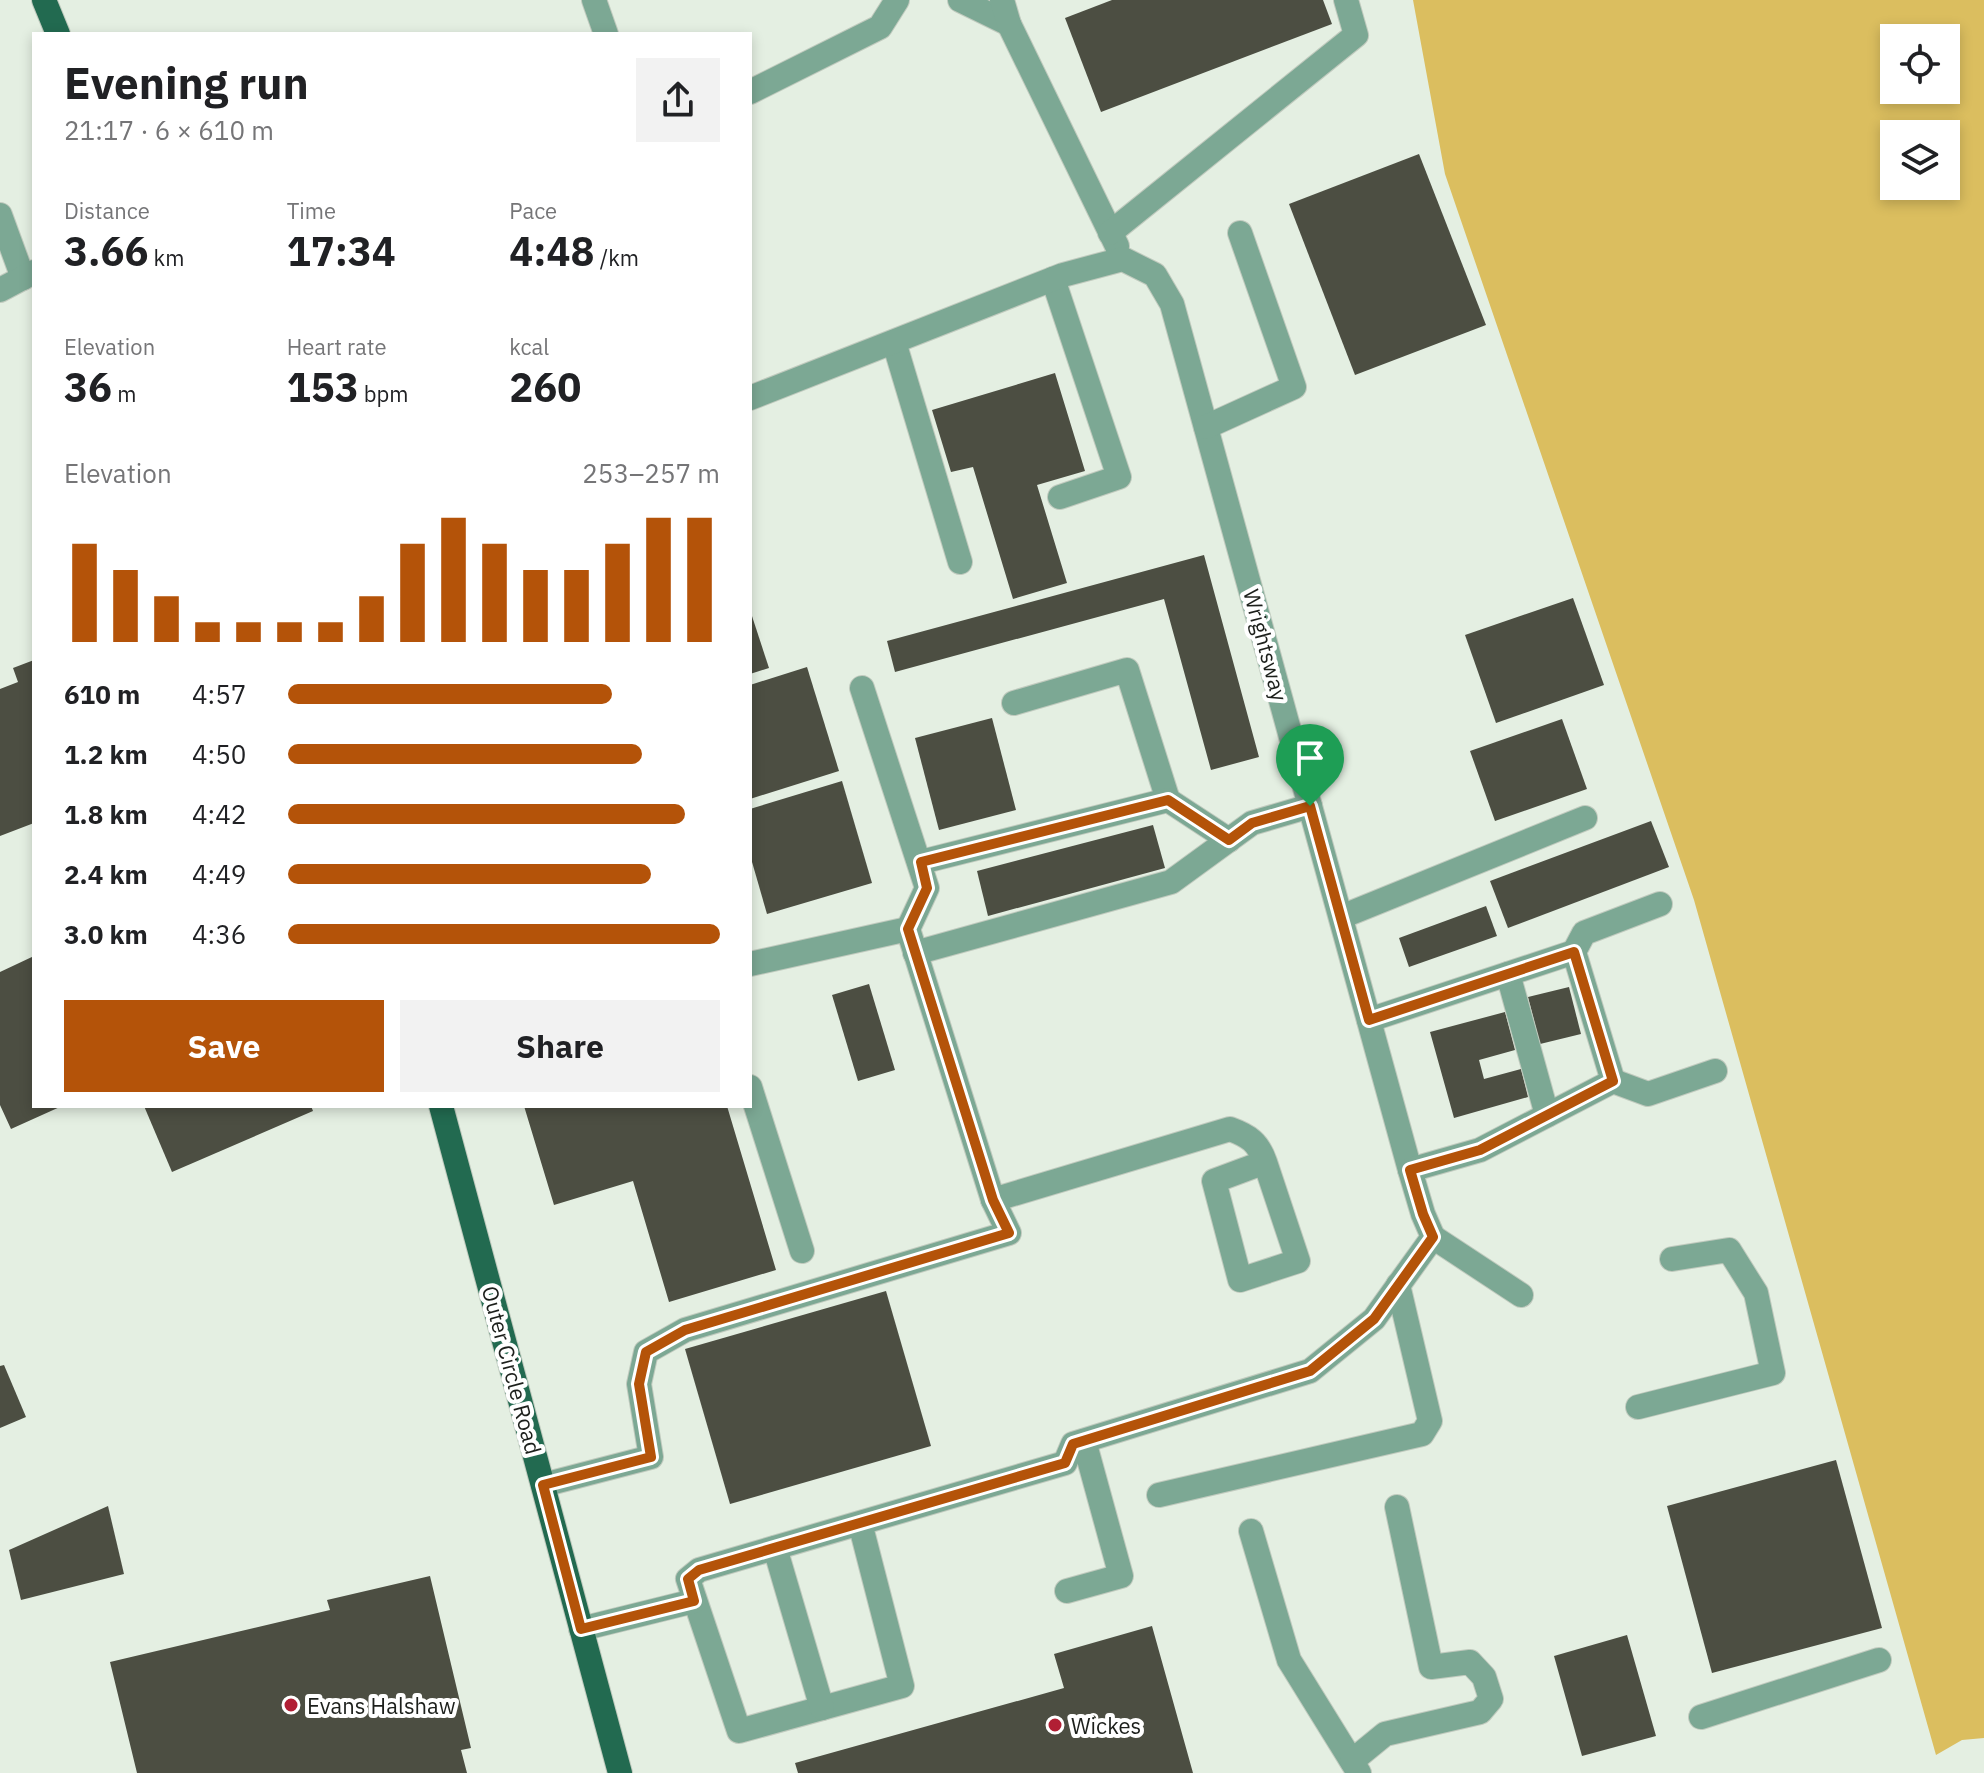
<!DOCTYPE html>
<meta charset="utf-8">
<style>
:root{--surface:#fff;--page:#f2f2f2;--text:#202124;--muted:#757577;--accent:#b45309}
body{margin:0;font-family:"IBM Plex Sans",sans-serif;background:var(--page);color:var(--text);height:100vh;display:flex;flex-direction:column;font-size:30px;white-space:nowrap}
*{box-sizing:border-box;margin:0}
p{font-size:26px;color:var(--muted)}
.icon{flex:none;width:44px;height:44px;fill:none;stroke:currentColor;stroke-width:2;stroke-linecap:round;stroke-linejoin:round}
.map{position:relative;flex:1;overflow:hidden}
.sheet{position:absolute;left:32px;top:32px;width:720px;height:1076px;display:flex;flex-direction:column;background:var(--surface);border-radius:0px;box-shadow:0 4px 12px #0003}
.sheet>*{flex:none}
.controls{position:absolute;left:1880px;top:24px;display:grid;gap:16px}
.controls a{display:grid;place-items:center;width:80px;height:80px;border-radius:0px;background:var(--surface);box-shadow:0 4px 12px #0003;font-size:40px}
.pin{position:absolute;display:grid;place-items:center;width:68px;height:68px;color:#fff;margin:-82px -34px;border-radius:50% 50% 50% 0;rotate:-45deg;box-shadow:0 0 8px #0007}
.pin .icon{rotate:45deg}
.round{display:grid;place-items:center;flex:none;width:84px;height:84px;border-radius:0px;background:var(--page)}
.summary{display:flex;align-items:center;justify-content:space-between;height:136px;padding:0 32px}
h1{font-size:44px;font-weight:700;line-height:60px}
.metrics{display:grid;grid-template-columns:repeat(3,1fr);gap:12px;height:136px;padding:8px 32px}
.metrics div{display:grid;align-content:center}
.metrics b{font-size:40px;font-weight:700}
.metrics small{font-size:22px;font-weight:400}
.metrics p{font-size:22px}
.chart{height:224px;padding:16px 32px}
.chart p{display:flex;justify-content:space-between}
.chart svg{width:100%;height:144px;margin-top:8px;stroke:var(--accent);stroke-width:6}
.action{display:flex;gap:16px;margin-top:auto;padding:16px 32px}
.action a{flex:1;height:92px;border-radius:0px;background:var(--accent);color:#fff;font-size:32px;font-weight:700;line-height:92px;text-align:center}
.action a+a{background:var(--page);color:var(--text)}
ul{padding:0 32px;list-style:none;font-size:26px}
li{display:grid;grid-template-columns:128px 96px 1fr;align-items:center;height:60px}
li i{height:20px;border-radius:10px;background:var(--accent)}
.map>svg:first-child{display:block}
.green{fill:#dbbe5f;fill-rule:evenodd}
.building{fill:#4c4e42}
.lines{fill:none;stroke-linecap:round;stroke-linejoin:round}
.minor-casing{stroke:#c0cabe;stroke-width:26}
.major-casing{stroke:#c0cabe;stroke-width:26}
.minor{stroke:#7ca894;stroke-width:24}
.major{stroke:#226a50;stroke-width:24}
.route-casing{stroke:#fff;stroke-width:16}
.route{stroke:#b45309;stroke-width:10}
.poi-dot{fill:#b11f34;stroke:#fff;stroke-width:3}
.labels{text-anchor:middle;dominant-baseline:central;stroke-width:8;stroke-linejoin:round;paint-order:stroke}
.street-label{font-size:22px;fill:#1c1f1b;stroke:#fff}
.poi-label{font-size:22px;fill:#1c1f1b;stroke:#fff;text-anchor:start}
</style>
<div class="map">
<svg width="1984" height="1773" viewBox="0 0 1984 1773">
<rect width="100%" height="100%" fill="#e4efe2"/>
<path class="green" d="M1413 0H1984V1738L1962 1740 1936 1755 1694 900 1445 174ZM1894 38H1946V90H1894ZM1894 134H1946V186H1894Z"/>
<g class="building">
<polygon points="1112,0 1323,0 1332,24 1101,112 1065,18"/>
<polygon points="1419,154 1486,325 1355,375 1289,204"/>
<polygon points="1055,373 1085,471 1037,485 1067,583 1013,599 973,467 951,472 932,410"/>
<polygon points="1204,555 1259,757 1211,770 1164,599 895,672 887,641"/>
<polygon points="1573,598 1604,685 1496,723 1465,635"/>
<polygon points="750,610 769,668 750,674"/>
<polygon points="34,660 34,823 0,836 0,689 18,682 13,668"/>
<polygon points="807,667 839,771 750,799 750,685"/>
<polygon points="992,718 1016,810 939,830 915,738"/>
<polygon points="1562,719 1587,789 1495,821 1470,751"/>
<polygon points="842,781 872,883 767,914 750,855 750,809"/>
<polygon points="1651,821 1669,867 1508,928 1490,881"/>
<polygon points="1153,825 1165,868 988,916 977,871"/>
<polygon points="1486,906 1497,936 1409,967 1399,938"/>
<polygon points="34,956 34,1106 62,1106 11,1129 0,1105 0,972"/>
<polygon points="869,984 895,1070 858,1081 832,995"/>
<polygon points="1569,987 1581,1034 1540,1044 1528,997"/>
<polygon points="1505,1012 1515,1050 1479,1060 1484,1079 1521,1069 1528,1097 1454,1118 1430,1032"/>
<polygon points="144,1106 311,1106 313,1111 172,1172"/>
<polygon points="524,1106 727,1106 776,1270 669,1302 633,1181 554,1205"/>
<polygon points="886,1291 931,1446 730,1504 685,1349"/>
<polygon points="4,1365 26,1417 0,1428 0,1366"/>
<polygon points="1836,1460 1882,1628 1712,1673 1667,1506"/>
<polygon points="108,1506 124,1574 21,1600 9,1550"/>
<polygon points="430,1576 471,1748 461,1750 467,1773 137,1773 110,1662 330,1610 327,1600"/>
<polygon points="1152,1626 1193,1773 798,1773 795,1763 1064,1688 1054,1654"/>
<polygon points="1627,1635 1656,1736 1582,1756 1554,1656"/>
</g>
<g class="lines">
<g class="minor-casing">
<g id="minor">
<polyline points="594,0 606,34"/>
<polyline points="960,0 1009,24"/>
<polyline points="1002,0 1009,24 1117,246"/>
<polyline points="750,92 880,27 897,0"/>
<polyline points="0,215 23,278"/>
<polyline points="1110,233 1356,35 1346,0"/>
<polyline points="1053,279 1119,477 1060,497"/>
<polyline points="0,290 34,272"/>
<polyline points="894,342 960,562"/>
<polyline points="750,398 1063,275 1123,259 1155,275 1172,304 1410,1170 1423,1214 1433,1237 1374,1319 1310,1371 1073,1444 1065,1463 699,1570 688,1579 739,1731 902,1686 860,1523"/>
<polyline points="1206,427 1294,387 1240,233"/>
<polyline points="862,688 927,888 908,929"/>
<polyline points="1014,703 1127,670 1168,800"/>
<polyline points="921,862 1168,800 1229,840"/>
<polyline points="1341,917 1585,818"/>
<polyline points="1574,952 1584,933 1660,904"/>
<polyline points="915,953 1171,882 1252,823 1310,806"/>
<path d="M750 964 908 929 993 1200 1230 1129C1249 1136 1258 1142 1265 1162L1298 1261 1240 1280 1214 1181 1265 1162"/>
<polyline points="1508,974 1547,1115"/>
<polyline points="1369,1020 1574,952 1613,1081 1480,1150 1410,1170"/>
<polyline points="1613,1081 1648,1094 1715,1071"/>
<polyline points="750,1087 802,1251"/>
<polyline points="1433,1237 1521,1295"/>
<polyline points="1638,1407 1773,1373 1756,1293 1729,1250 1672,1259"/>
<polyline points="543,1485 651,1457 639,1384 646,1352 685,1330 1009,1233 993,1200"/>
<polyline points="1159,1495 1422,1434 1430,1421 1398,1285"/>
<polyline points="1251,1531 1289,1660 1359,1773"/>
<polyline points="775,1548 822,1708"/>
<polyline points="1067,1591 1121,1576 1084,1441"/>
<polyline points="581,1629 694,1601"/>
<polyline points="1701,1717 1879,1660"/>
<polyline points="1352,1761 1385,1734 1480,1712 1491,1699 1484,1677 1470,1662 1431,1667 1397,1507"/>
</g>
</g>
<g class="major-casing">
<g id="major">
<polyline points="44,0 58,34"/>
<polyline points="441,1106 620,1773"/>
</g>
</g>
<use href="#minor" class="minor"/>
<use href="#major" class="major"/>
</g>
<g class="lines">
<g class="route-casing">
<polygon id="route" points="1168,800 1229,840 1252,823 1310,806 1369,1020 1574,952 1613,1081 1480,1150 1410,1170 1423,1214 1433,1237 1374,1319 1310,1371 1073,1444 1065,1463 699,1570 688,1579 694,1601 581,1629 543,1485 651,1457 639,1384 646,1352 685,1330 1009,1233 993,1200 908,929 927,888 921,862"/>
</g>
<use href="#route" class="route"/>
</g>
<g class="poi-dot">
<circle cx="291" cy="1705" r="8"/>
<circle cx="1055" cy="1725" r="8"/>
</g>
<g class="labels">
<g class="street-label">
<text transform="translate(1266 645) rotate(75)">Wrightsway</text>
<text transform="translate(512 1370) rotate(75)">Outer Circle Road</text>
</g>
<g class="poi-label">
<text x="307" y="1705">Evans Halshaw</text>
<text x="1071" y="1725">Wickes</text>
</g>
</g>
</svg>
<div class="controls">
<a><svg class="icon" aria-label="locate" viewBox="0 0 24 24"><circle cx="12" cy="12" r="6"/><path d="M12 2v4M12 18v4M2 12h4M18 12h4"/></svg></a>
<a><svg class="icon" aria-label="layers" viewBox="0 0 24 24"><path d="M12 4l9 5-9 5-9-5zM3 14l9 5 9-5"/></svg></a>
</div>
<div class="pin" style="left:1310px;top:806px;background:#1e9e55"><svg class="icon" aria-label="arrive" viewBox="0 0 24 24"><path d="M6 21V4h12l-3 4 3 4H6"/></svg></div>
<section class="sheet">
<div class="summary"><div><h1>Evening run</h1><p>21:17 · 6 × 610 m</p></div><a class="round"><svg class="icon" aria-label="share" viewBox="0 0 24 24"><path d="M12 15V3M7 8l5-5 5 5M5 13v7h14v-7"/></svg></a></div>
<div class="metrics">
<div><p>Distance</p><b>3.66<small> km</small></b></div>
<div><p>Time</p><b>17:34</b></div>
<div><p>Pace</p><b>4:48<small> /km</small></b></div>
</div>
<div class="metrics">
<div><p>Elevation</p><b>36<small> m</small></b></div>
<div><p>Heart rate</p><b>153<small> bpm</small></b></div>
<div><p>kcal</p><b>260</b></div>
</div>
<div class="chart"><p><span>Elevation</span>253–257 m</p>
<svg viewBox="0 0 160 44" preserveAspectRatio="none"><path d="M5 44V14M15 44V22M25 44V30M35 44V38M45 44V38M55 44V38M65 44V38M75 44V30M85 44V14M95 44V6M105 44V14M115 44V22M125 44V22M135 44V14M145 44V6M155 44V6"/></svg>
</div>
<ul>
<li><b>610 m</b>4:57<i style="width:75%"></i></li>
<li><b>1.2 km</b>4:50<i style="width:82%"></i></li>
<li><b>1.8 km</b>4:42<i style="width:92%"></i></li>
<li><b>2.4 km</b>4:49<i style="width:84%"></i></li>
<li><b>3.0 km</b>4:36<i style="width:100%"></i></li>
</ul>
<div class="action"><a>Save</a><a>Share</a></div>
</section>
</div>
